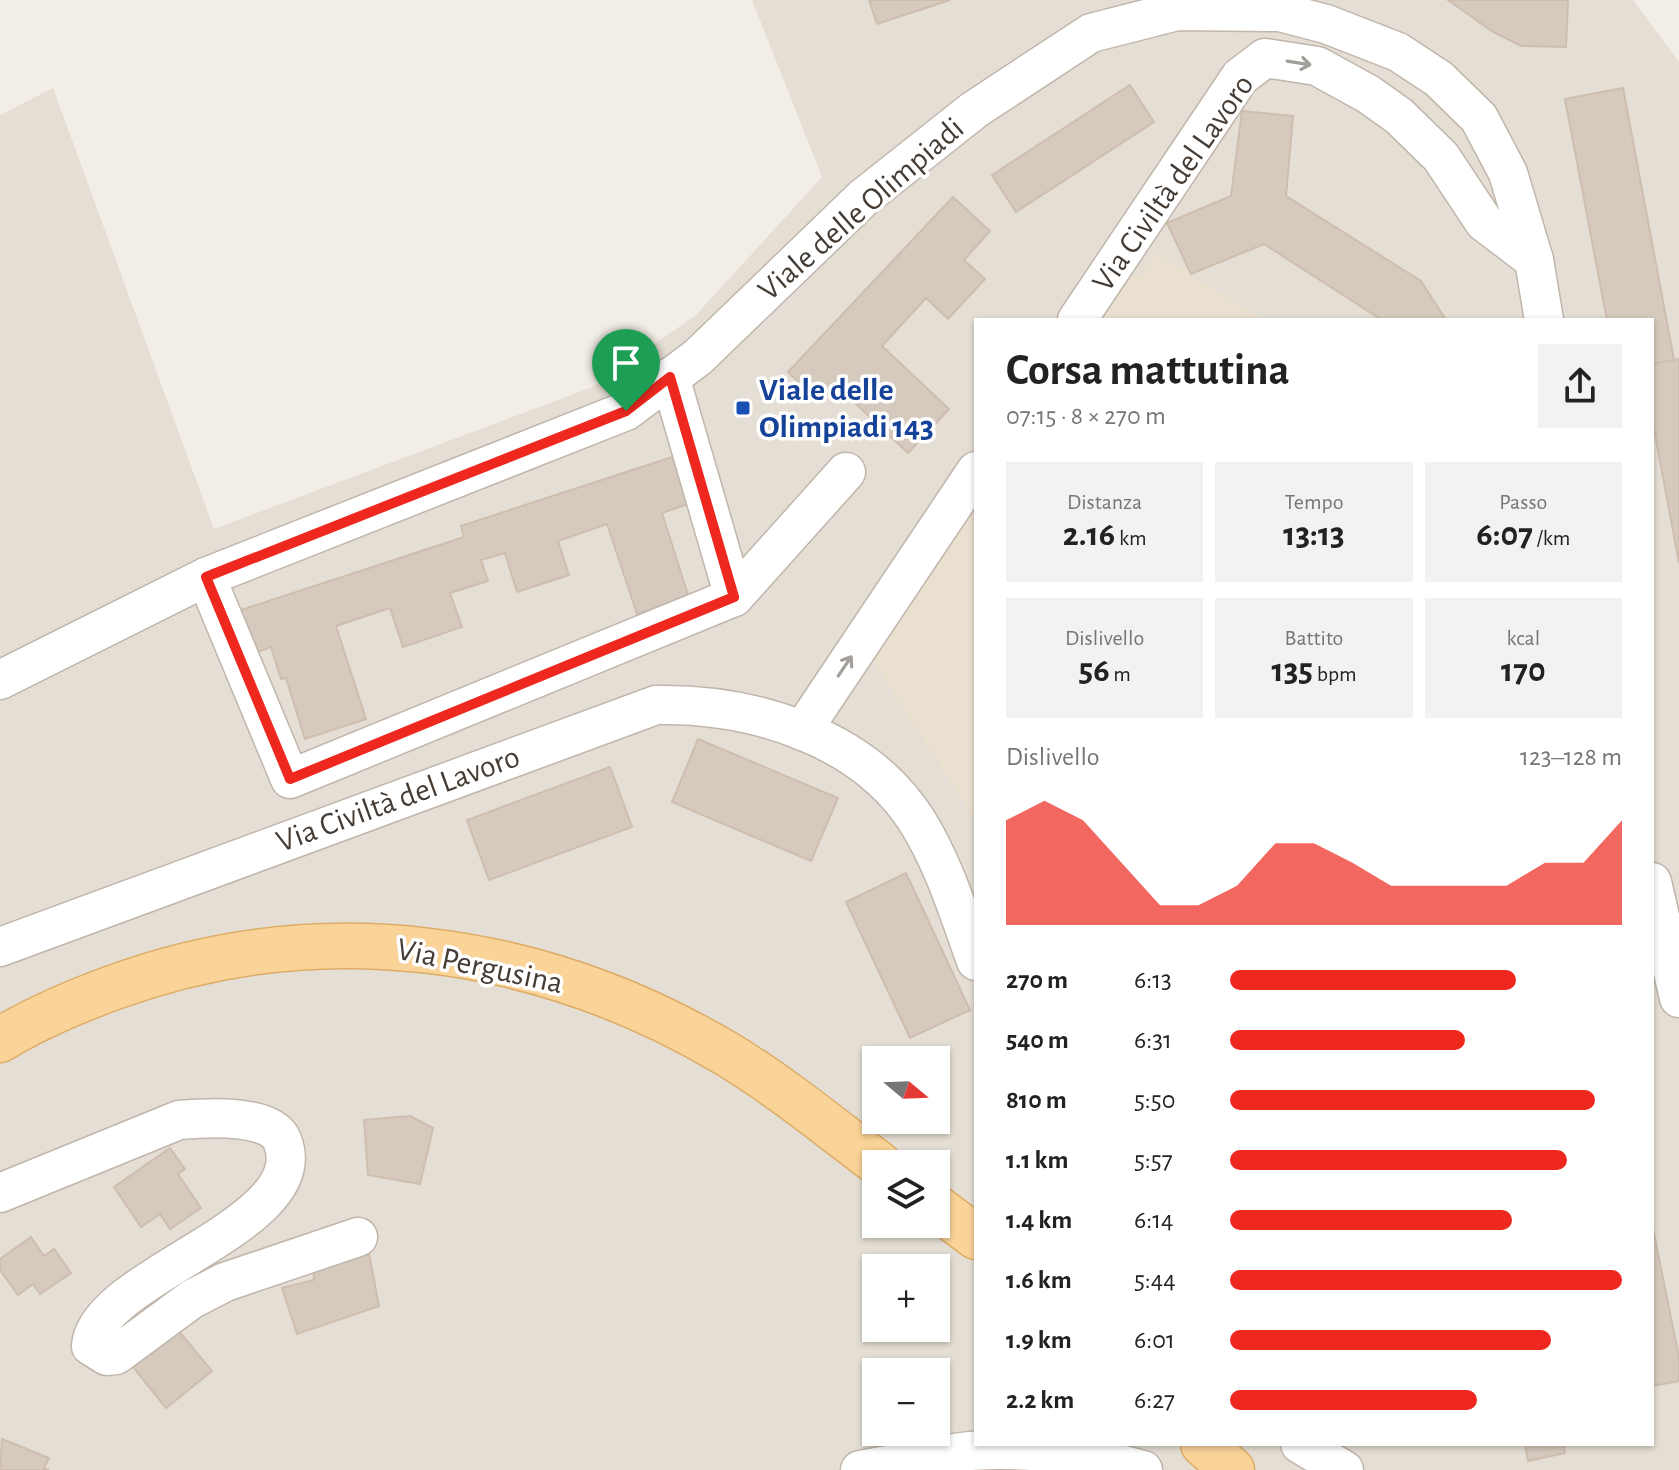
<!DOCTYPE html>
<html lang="it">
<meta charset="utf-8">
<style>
:root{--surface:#fff;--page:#f2f2f2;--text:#222;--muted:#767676;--accent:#ef281f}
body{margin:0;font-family:"Alegreya Sans",sans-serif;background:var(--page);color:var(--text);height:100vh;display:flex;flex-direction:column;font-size:30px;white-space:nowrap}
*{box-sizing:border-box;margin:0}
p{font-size:26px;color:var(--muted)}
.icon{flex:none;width:44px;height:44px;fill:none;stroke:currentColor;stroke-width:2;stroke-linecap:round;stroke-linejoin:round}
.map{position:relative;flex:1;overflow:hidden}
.details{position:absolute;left:974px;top:318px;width:680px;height:1128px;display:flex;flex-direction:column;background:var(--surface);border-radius:0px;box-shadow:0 2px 6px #0004}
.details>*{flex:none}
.needle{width:52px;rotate:109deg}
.tools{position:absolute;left:862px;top:1046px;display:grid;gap:16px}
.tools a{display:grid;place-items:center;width:88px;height:88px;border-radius:0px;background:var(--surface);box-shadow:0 2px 6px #0004;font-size:40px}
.pin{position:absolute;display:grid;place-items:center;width:68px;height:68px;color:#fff;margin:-82px -34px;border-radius:50% 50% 50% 0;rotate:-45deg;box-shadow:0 0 8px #0007}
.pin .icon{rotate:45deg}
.round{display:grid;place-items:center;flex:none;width:84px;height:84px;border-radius:0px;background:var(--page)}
.headline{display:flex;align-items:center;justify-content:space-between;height:136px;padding:0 32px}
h1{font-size:44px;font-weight:600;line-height:60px}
.metrics{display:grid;grid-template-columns:repeat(3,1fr);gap:12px;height:136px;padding:8px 32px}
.metrics div{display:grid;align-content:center;border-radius:0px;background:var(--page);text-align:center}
.metrics b{font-size:34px;font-weight:600}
.metrics small{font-size:22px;font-weight:400}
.metrics p{font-size:22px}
.chart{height:224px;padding:16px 32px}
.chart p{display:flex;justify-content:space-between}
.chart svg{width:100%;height:144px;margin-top:8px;fill:var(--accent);opacity:.7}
ul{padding:0 32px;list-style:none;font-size:26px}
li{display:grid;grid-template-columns:128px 96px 1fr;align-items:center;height:60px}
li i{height:20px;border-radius:10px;background:var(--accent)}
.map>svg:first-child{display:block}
.residential{fill:#e5ded4;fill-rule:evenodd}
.education{fill:#eae0d0}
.building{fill:#d6cabe;stroke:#cdbeaf;stroke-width:2}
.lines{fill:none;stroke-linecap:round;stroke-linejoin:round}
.street-casing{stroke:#c0b6ab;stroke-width:41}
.primary-casing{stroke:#ddad68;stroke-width:47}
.street{stroke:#fff;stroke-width:38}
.primary{stroke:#f9d397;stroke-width:44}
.oneway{stroke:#a29e9a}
.route-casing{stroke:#fff;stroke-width:16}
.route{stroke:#ef281f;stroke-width:10}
.transit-dot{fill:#1a4fb4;stroke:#fff;stroke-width:3}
.labels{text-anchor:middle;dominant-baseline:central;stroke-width:7;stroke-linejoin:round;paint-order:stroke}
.street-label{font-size:32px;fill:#443c35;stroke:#fff}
.transit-label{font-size:32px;font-weight:bold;fill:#164399;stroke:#fff;text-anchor:start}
</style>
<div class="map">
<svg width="1679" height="1470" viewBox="0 0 1679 1470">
<rect width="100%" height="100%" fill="#f2ede5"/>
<path class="residential" d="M752 0H1633L1679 62V1470H0V115L53 88 214 529 595 386 696 315 822 177ZM976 320H1652V1444H976ZM876 1060H936V1120H876ZM876 1164H936V1224H876ZM876 1268H936V1328H876ZM876 1372H936V1432H876Z"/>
<g class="education">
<polygon points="1156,253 1264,320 1098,320 1128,277 1141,276"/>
<polygon points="976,498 976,821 869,655"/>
</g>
<g class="building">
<polygon points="869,0 950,0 877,24"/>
<polygon points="1448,0 1568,0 1566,47 1521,46 1493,32"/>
<polygon points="1130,85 1154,122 1016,212 992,175"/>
<polygon points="1623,88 1674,360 1652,364 1652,320 1607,320 1565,99"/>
<polygon points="1242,111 1293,116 1286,196 1421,281 1446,320 1382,320 1264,244 1191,274 1167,223 1231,196"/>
<polygon points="953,197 990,231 964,260 985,279 948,319 926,298 882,346 949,409 908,453 836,385 820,402 788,372"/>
<polygon points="1679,359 1679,563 1652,418 1652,364"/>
<polygon points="672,457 688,504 662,513 689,598 637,614 607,524 558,541 569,575 517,592 505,553 481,560 488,581 450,593 462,627 403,647 390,608 336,626 366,719 305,739 286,678 281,679 271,647 252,654 238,611 464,537 461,526"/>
<polygon points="698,739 838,798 811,861 672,802"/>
<polygon points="610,767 632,827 489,880 467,820"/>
<polygon points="906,873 970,1010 910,1038 846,902"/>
<polygon points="410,1116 433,1128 420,1184 368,1175 364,1120"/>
<polygon points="170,1148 185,1169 178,1174 201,1208 170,1229 160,1214 141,1227 114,1187"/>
<polygon points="1652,1224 1679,1357 1679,1381 1652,1386"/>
<polygon points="31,1237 44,1256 54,1249 71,1273 40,1294 33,1284 18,1295 0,1270 0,1259"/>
<polygon points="367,1243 379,1306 297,1334 282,1288 314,1280 313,1260"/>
<polygon points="178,1330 212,1371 166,1408 133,1367"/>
<polygon points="2,1439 49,1458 44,1468 49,1470 0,1470"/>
<polygon points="1525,1444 1563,1444 1565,1453 1528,1461"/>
</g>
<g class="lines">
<g class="street-casing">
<g id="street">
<polyline points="1077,320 1240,77 1265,58 1317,66 1368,94 1399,116 1441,157 1484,222 1534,260"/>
<polyline points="670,377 734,597"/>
<polyline points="206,577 290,779 734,597 846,472"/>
<polyline points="0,680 206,577 626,411 698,357 863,198 974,110 1091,33 1177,11 1280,12 1326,24 1398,52 1439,79 1479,118 1508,173 1534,260 1544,320"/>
<polyline points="802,731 976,471"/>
<polyline points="1652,882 1679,998"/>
<path d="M0 947 656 705C751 703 863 736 917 821 944 864 959 914 976 961"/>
<path d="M0 1193 179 1120C204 1118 270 1113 282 1140 317 1225 96 1275 91 1346L107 1356 116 1355 192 1299 225 1282 358 1237"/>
<polyline points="1300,1444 1344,1470"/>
<path d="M860 1470C896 1464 934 1455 970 1451 1026 1447 1090 1455 1143 1470"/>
</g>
</g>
<g class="primary-casing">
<g id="primary">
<path d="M0 1040C36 1018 76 1001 115 987 321 912 540 943 727 1054 780 1086 830 1127 879 1164"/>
<polyline points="936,1207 976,1237"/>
<polyline points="1203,1444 1232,1470"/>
</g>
</g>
<use href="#street" class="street"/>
<use href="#primary" class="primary"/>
</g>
<defs><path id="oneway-shaft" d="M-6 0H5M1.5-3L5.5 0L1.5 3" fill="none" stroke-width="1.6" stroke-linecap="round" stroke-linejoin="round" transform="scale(2)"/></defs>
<g class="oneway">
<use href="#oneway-shaft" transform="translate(1299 63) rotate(9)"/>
<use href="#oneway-shaft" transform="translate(845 666) rotate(-56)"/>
</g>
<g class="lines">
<g class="route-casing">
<polygon id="route" points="670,377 734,597 290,779 206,577 626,411"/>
</g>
<use href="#route" class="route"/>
</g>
<rect class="transit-dot" x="735" y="400" width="16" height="16" rx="4"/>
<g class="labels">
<g class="street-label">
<text transform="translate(1173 183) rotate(-55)">Via Civiltà del Lavoro</text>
<text transform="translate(861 209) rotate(-41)">Viale delle Olimpiadi</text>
<text transform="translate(398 799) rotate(-20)">Via Civiltà del Lavoro</text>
<text transform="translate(480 966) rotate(12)">Via Pergusina</text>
</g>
<g class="transit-label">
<text x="759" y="390">Viale delle<tspan x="759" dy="37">Olimpiadi 143</tspan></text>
</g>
</g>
</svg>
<div class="tools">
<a><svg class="needle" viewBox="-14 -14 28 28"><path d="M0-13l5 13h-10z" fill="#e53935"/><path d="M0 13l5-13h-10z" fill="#767676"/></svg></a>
<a><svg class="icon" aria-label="layers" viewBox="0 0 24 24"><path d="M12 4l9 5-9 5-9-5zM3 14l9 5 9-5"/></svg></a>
<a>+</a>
<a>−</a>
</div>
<div class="pin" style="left:626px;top:411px;background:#1e9e55"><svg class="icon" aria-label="arrive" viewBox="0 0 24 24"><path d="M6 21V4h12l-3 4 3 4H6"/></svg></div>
<section class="details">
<div class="headline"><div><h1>Corsa mattutina</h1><p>07:15 · 8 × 270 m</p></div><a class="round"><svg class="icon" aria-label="share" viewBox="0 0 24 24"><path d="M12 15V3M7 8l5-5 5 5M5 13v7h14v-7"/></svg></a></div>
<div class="metrics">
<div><p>Distanza</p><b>2.16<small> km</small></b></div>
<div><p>Tempo</p><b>13:13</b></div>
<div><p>Passo</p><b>6:07<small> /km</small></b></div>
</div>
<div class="metrics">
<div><p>Dislivello</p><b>56<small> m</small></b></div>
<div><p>Battito</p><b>135<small> bpm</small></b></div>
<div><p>kcal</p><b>170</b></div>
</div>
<div class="chart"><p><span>Dislivello</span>123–128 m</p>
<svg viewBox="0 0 160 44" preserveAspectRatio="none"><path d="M0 44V12L10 6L20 12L30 25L40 38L50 38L60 32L70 19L80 19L90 25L100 32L110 32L120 32L130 32L140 25L150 25L160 12V44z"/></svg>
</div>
<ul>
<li><b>270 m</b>6:13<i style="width:73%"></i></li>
<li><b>540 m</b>6:31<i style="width:60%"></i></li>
<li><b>810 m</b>5:50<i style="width:93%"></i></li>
<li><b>1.1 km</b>5:57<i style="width:86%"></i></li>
<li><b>1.4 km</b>6:14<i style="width:72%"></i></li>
<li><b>1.6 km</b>5:44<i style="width:100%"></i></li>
<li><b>1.9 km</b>6:01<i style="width:82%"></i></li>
<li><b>2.2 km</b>6:27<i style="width:63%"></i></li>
</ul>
</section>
</div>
